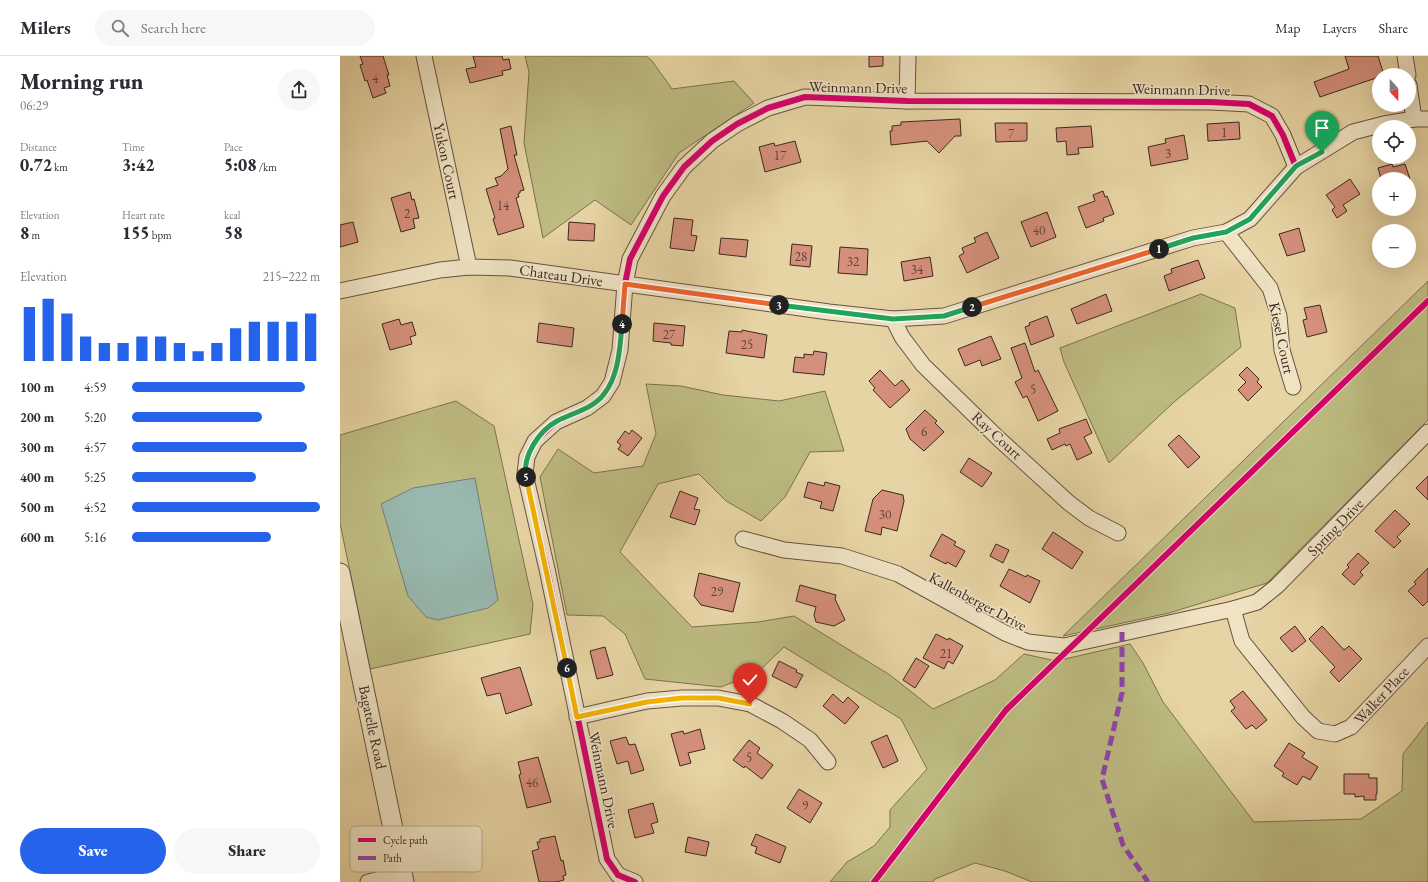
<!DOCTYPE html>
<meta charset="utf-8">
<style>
:root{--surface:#fff;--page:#f7f7f7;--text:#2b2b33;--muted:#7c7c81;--line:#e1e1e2;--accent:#2563eb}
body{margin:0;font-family:"EB Garamond",serif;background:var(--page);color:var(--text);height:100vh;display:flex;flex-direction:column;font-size:15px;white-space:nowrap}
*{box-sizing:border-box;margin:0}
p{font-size:13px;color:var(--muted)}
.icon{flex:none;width:22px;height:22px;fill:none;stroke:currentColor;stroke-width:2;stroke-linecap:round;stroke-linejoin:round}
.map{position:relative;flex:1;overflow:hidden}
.panel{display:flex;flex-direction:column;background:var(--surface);width:340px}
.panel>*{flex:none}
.needle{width:26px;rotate:159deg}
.tools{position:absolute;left:1032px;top:12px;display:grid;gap:8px}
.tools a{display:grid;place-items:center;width:44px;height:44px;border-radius:50%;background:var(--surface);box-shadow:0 4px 16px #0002;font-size:20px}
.pin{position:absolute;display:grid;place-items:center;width:34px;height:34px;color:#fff;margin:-41px -17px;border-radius:50% 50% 50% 0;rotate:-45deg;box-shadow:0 0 4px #0007}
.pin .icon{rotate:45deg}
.km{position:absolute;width:20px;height:20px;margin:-10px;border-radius:50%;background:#222;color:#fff;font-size:11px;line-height:20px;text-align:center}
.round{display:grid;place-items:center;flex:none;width:42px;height:42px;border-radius:21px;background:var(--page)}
.overview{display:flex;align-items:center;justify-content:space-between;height:68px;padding:0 20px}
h1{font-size:22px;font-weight:800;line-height:30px}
.figures{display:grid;grid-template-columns:repeat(3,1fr);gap:6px;height:68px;padding:4px 20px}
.figures div{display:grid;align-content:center}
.figures b{font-size:17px;font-weight:800}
.figures small{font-size:11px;font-weight:400}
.figures p{font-size:11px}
.chart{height:112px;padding:8px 20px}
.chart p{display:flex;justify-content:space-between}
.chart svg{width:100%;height:72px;margin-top:4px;stroke:var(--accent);stroke-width:6}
.cta{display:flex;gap:8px;margin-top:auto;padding:8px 20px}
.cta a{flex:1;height:46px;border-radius:24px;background:var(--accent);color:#fff;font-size:16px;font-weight:800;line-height:46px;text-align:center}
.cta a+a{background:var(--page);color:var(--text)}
ul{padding:0 20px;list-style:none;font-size:13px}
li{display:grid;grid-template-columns:64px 48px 1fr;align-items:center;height:30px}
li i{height:10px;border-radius:5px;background:var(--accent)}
header{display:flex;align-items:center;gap:24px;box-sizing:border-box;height:56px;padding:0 20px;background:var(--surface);border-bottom:1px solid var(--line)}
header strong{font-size:19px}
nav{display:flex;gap:22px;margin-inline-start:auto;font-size:14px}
.search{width:280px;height:36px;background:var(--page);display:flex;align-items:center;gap:10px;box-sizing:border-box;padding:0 14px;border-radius:22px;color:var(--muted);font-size:15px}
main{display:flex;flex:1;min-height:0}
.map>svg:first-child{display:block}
.green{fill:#bdbb81;stroke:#7c7251}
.water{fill:#98b7ae;stroke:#737e76}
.building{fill:#d5907b;stroke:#3b2821}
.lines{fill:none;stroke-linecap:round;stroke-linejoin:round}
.minor-casing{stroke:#665342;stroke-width:17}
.tertiary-casing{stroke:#665342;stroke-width:21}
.minor{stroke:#efe3c4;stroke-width:15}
.tertiary{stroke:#efe3c4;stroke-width:19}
.quiet{stroke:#8e44ad;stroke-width:5;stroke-dasharray:10 5;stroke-linecap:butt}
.cycleway-casing{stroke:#efe3c4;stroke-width:8}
.cycleway{stroke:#d6006c;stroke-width:6}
.split-1-casing{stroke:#fff;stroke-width:8}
.split-2-casing{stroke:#fff;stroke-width:8}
.split-3-casing{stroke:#fff;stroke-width:8}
.split-4-casing{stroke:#fff;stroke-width:8}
.split-5-casing{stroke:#fff;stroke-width:8}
.split-6-casing{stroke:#fff;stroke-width:8}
.split-7-casing{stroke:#fff;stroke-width:8}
.split-1{stroke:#22a559;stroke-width:5}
.split-2{stroke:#f0652b;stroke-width:5}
.split-3{stroke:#22a559;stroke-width:5}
.split-4{stroke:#f0652b;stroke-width:5}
.split-5{stroke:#22a559;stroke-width:5}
.split-6{stroke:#f5b400;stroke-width:5}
.split-7{stroke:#f5b400;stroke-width:5}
.labels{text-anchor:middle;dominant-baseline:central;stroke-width:3.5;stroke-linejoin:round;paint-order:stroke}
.number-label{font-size:13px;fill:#624238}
.street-label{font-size:15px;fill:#3b2821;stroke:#efe3c4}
.key{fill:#efe3c4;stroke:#b9ab93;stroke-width:1}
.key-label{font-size:11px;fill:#3b2821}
</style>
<header>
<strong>Milers</strong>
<div class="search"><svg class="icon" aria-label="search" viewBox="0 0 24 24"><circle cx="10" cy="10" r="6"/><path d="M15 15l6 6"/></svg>Search here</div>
<nav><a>Map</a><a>Layers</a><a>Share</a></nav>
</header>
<main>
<section class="panel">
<div class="overview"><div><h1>Morning run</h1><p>06:29</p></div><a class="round"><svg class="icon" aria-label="share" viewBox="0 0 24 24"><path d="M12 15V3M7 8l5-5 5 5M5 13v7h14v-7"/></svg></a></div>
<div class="figures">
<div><p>Distance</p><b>0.72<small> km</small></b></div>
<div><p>Time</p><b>3:42</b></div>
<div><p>Pace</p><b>5:08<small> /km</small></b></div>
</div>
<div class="figures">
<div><p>Elevation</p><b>8<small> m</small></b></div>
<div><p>Heart rate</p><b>155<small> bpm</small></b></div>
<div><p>kcal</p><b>58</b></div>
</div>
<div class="chart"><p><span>Elevation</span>215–222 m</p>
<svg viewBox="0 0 160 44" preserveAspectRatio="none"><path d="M5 44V11M15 44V6M25 44V15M35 44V29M45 44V33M55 44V33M65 44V29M75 44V29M85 44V33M95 44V38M105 44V33M115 44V24M125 44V20M135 44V20M145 44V20M155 44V15"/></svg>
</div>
<ul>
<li><b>100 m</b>4:59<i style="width:92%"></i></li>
<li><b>200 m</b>5:20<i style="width:69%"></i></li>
<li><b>300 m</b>4:57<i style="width:93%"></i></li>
<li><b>400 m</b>5:25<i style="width:66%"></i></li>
<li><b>500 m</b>4:52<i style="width:100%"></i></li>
<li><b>600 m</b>5:16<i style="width:74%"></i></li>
</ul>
<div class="cta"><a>Save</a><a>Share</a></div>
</section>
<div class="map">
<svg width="1088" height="826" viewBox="0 0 1088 826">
<rect width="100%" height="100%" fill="#e7d4a4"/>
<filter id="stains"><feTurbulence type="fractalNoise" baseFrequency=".005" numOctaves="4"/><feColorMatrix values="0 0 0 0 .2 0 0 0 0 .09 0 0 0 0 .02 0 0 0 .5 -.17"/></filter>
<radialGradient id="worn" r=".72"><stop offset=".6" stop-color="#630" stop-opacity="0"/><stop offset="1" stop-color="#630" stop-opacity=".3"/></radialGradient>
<g class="green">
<polygon points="185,0 306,0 312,5 332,33 394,25 414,47 339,97 291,169 255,144 203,182 184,87 189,16"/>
<polygon points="1088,225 1088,364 927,527 829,557 723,580"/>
<polygon points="861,238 895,252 901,291 834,346 769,407 724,306 720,292"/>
<polygon points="306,328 341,330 383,339 439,345 485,335 504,395 470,396 445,441 421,465 386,445 359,418 318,428 280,496 352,571 418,566 454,560 550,619 593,653 655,624 684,598 716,605 790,588 803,607 823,646 914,766 1021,763 1062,735 1063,698 1088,666 1088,826 692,826 665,815 635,807 595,823 593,826 490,826 507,806 534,790 550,771 550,754 587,713 561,663 444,591 417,617 381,631 305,623 285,578 263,560 227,559 200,421 218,393 254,417 303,410 316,378"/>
<polygon points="116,345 154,370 193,548 190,578 30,613 0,467 0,379"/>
</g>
<polygon class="water" points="135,422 158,544 148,552 98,564 86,561 68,540 41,448 73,432"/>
<g class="building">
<polygon points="20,0 43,0 49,19 47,19 50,30 44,32 46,37 33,42 27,24 25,25 20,9 23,8"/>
<polygon points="133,0 162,0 163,4 169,3 171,13 162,15 163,19 130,27 126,13 136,11"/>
<polygon points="529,0 543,0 543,10 529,11"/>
<polygon points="1005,0 1038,0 1044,19 1039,19 1039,21 980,41 974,26 1009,13"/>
<polygon points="620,63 621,80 615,80 599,97 587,85 551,89 550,75 552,75 552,70 561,69 561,66"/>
<polygon points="899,66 900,83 868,85 867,68"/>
<polygon points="655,67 687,67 687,84 686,85 656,86"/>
<polygon points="171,70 177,99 174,99 184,134 180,135 180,137 178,138 179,141 176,142 184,171 158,179 153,163 155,162 146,133 158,129 155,122 161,120 168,113 160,73"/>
<polygon points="751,70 753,91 738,92 739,98 727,99 726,85 717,86 716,72"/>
<polygon points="844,79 848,103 811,110 808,91 826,87 825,83"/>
<polygon points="455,85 461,106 425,116 419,91 434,87 435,90"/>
<polygon points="1052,108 1053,111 1065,108 1070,123 1041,123 1038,112"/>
<polygon points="1010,123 1020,138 1003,149 1007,155 997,162 992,154 995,151 986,139"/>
<polygon points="763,135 765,141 767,140 774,158 763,162 764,165 746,172 738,151 755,145 753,139"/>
<polygon points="70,136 72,144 74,143 79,162 73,163 75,172 61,176 51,142"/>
<polygon points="707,156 716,181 691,191 681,166"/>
<polygon points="334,162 353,164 351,179 357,180 354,195 330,192"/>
<polygon points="13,166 18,186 0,191 0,169"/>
<polygon points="229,166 255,168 254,185 228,184"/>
<polygon points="959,172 965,195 947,200 939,178"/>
<polygon points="647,176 659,202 627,217 619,200 624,197 622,192 636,186 634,182"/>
<polygon points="381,182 408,184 406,201 379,198"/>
<polygon points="452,188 472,190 470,211 450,209"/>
<polygon points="500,191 528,193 527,219 498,217"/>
<polygon points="590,201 593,220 564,225 561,206"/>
<polygon points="858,204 865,222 829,235 824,220 832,217 831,213"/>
<polygon points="766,238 772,255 737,268 731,253"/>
<polygon points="980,249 987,276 967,281 963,264 967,263 964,252"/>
<polygon points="707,260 714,280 691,289 685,271 690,269 689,267"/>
<polygon points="59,263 61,269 72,266 76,279 70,281 72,288 50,294 42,268"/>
<polygon points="199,267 234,272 232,291 197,286"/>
<polygon points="314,267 345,270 343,290 331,289 331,287 313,285"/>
<polygon points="402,274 427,279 424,302 386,297 389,275 402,276"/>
<polygon points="651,280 661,303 642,310 640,304 625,310 618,293"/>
<polygon points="685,287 695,316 698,314 718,355 698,365 687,340 683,342 675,326 682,322 671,292"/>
<polygon points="474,295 487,297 484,319 453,316 455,301 464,302 464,298 473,299"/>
<polygon points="907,311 919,323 917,326 922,331 908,345 898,334 906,326 899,319"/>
<polygon points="540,314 555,330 562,324 570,334 550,352 533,334 535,332 529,325"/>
<polygon points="585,354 597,365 595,367 604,376 584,395 570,383 566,373"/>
<polygon points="746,363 752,377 744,381 752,397 737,404 730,388 726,390 725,388 712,394 707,383 720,377 719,373"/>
<polygon points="292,374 302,382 288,400 278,393 281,389 277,386 285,375 289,378"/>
<polygon points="839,379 860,401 848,412 828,389"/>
<polygon points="629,402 652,417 642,431 620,416"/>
<polygon points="1088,420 1088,444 1076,432"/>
<polygon points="468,426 484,430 485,426 500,430 493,455 480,452 482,446 464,441"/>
<polygon points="542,434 563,439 564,445 557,475 542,471 541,479 525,475 533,443"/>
<polygon points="340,435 358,442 354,453 360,454 355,469 330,461"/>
<polygon points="1055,454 1070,468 1057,481 1061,485 1054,492 1035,475"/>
<polygon points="713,476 743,496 732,513 702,493"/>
<polygon points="602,478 616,486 614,489 625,495 616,511 607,506 606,508 590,500"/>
<polygon points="656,488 669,494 663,507 650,500"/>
<polygon points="1018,497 1029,507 1020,516 1023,519 1014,529 1002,518 1009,511 1007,509"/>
<polygon points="1088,512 1088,545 1083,550 1068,535 1076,528 1074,526"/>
<polygon points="669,513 686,521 687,519 700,525 690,547 660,530"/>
<polygon points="359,517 400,527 393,556 361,549 354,540"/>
<polygon points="460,529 496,539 495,543 505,564 494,570 476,566 474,559 476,551 456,545"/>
<polygon points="955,570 966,585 952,596 940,582"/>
<polygon points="982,570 1004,594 1009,590 1022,603 999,626 990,616 995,611 969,583"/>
<polygon points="596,578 608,584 609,582 623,590 613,608 608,605 604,613 583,602"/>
<polygon points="265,591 273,619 257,623 250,595"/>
<polygon points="576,602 589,610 575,632 563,624"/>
<polygon points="439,605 457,614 456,616 463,619 456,632 432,620"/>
<polygon points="180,611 192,649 166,658 160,637 147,640 141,622"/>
<polygon points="903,635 927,664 916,673 912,669 906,673 891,655 895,652 890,645"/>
<polygon points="493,638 503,647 508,641 519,651 505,668 483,650"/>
<polygon points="360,673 365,693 348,697 351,707 340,710 331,678 343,675 344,678"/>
<polygon points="547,679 558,705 543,712 531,686"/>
<polygon points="286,681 289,689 295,688 304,714 291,718 288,705 277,708 270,685"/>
<polygon points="409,684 420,692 417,697 433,709 422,723 405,710 404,712 393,704"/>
<polygon points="949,687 965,697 962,701 978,711 970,724 963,720 957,729 942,720 944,717 934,710"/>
<polygon points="198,701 211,746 187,752 179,719 181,718 178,706"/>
<polygon points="1004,718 1029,718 1029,722 1037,722 1037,738 1036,738 1036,744 1024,744 1024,740 1015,741 1015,738 1004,738"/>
<polygon points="459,733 482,747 470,767 447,752"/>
<polygon points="313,747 318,766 311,768 314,777 295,782 288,754"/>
<polygon points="416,778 446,791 440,807 415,797 417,791 411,789"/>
<polygon points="215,780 221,805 223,804 226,819 223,820 224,824 216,826 199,826 192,795 199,793 197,786 200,786 200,783"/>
<polygon points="348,781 369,786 366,800 345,796"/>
</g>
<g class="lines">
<g class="minor-casing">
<g id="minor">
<polyline points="84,0 129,211"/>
<polyline points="1065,0 1068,19"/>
<polyline points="1069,29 1074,63"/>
<polyline points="567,45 568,0"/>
<polyline points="886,176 930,232 939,260 942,294 953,331"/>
<polyline points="0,235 100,214 129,211 170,212 489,256 553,263 604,260 853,182 886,176 910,163 956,111 1013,76 1044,68 1074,63 1088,63"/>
<polyline points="553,263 562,281 583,309 658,382 729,447 749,462 778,477"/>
<polyline points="403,483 444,494 502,500 558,518 665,577 688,586 724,590 893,553 902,585 963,661 978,675 995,678 1011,671 1088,590"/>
<polyline points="893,553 917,546 937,530 1088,376"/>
<polyline points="237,661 307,645 342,642 378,642 410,648 442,665 470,684 488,706"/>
<polyline points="28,826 62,818"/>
<polyline points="295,826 278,819 267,803 207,513 185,418 187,401 195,385 216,366 247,352 263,340 272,326 280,294 285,228 290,203 323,140 344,111 372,85 397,68 428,52 465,41 567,45 871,46 909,48 932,60 943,79 956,111"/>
</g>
</g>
<g class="tertiary-casing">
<polyline id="tertiary" points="0,517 64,826"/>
</g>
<use href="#minor" class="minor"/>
<use href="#tertiary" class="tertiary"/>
<polyline class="quiet" points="782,576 782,637 762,723 783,789 808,826"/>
<g class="cycleway-casing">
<g id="cycleway">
<polyline points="295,826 278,819 267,803 207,513 185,418 187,401 195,385 216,366 247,352 263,340 272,326 280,294 285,228 290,203 323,140 344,111 372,85 397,68 428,52 465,41 567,45 871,46 909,48 932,60 943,79 956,111"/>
<polyline points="534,826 666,654 1088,245"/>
</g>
</g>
<use href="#cycleway" class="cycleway"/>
</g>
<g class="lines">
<g class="split-1-casing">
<polyline id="split-1" points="819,193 853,182 886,176 910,163 956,110 982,96"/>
</g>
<g class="split-2-casing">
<polyline id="split-2" points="632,251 819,193"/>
</g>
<g class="split-3-casing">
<polyline id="split-3" points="439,249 553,263 604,260 632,251"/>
</g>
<g class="split-4-casing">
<polyline id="split-4" points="282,268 285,228 439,249"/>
</g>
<g class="split-5-casing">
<path id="split-5" d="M186 421C182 400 199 375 217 365 232 357 253 353 264 338 279 319 280 291 282 268"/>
</g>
<g class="split-6-casing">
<polyline id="split-6" points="186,421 227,612"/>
</g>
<g class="split-7-casing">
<polyline id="split-7" points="227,612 237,661 307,646 342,642 378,642 410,648"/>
</g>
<use href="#split-1" class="split-1"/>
<use href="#split-2" class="split-2"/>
<use href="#split-3" class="split-3"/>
<use href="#split-4" class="split-4"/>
<use href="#split-5" class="split-5"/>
<use href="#split-6" class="split-6"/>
<use href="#split-7" class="split-7"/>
</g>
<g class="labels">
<g class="number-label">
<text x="35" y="22">4</text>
<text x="884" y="76">1</text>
<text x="671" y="77">7</text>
<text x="828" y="97">3</text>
<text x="440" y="99">17</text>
<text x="163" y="149">14</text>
<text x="67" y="157">2</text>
<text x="699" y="174">40</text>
<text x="461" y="200">28</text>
<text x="513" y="205">32</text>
<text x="577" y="213">34</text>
<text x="329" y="278">27</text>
<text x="407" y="288">25</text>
<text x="693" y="333">5</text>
<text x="584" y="375">6</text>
<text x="545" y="458">30</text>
<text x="377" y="535">29</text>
<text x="606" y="597">21</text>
<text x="409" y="701">5</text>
<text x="192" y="726">46</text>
<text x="465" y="749">9</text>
</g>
<g class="street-label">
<text transform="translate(518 31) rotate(1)">Weinmann Drive</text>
<text transform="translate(841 33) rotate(1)">Weinmann Drive</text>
<text transform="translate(107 105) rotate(78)">Yukon Court</text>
<text transform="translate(221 219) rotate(8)">Chateau Drive</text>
<text transform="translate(942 282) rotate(78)">Kiesel Court</text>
<text transform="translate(657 379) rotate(43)">Ray Court</text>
<text transform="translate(995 471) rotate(-46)">Spring Drive</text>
<text transform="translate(638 545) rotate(28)">Kallenberger Drive</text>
<text transform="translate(1041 639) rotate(-47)">Walker Place</text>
<text transform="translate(33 671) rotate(78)">Bagatelle Road</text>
<text transform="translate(264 724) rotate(78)">Weinmann Drive</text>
</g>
</g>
<rect x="10" y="770" width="132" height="46" rx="6" class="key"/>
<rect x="18" y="782" width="18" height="4" fill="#d6006c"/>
<rect x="18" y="800" width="18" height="4" fill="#8e44ad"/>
<g class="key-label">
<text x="43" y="788">Cycle path</text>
<text x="43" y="806">Path</text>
</g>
<rect width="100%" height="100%" filter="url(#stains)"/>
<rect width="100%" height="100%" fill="url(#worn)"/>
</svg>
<div class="tools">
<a><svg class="needle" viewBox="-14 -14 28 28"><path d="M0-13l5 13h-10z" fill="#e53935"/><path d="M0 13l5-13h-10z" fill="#7c7c81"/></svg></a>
<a><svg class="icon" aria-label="locate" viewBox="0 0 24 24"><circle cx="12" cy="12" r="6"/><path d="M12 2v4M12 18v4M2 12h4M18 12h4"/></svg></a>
<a>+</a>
<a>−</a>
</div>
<div class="pin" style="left:982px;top:96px;background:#1e9e55"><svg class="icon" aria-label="arrive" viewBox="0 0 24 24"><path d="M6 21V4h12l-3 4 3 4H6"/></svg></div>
<div class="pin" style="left:410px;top:648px;background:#d93025"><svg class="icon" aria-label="check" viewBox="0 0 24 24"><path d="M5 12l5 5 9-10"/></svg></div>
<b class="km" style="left:819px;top:193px">1</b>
<b class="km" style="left:632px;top:251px">2</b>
<b class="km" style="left:439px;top:249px">3</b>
<b class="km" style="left:282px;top:268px">4</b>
<b class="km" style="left:186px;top:421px">5</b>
<b class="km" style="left:227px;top:612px">6</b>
</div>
</main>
